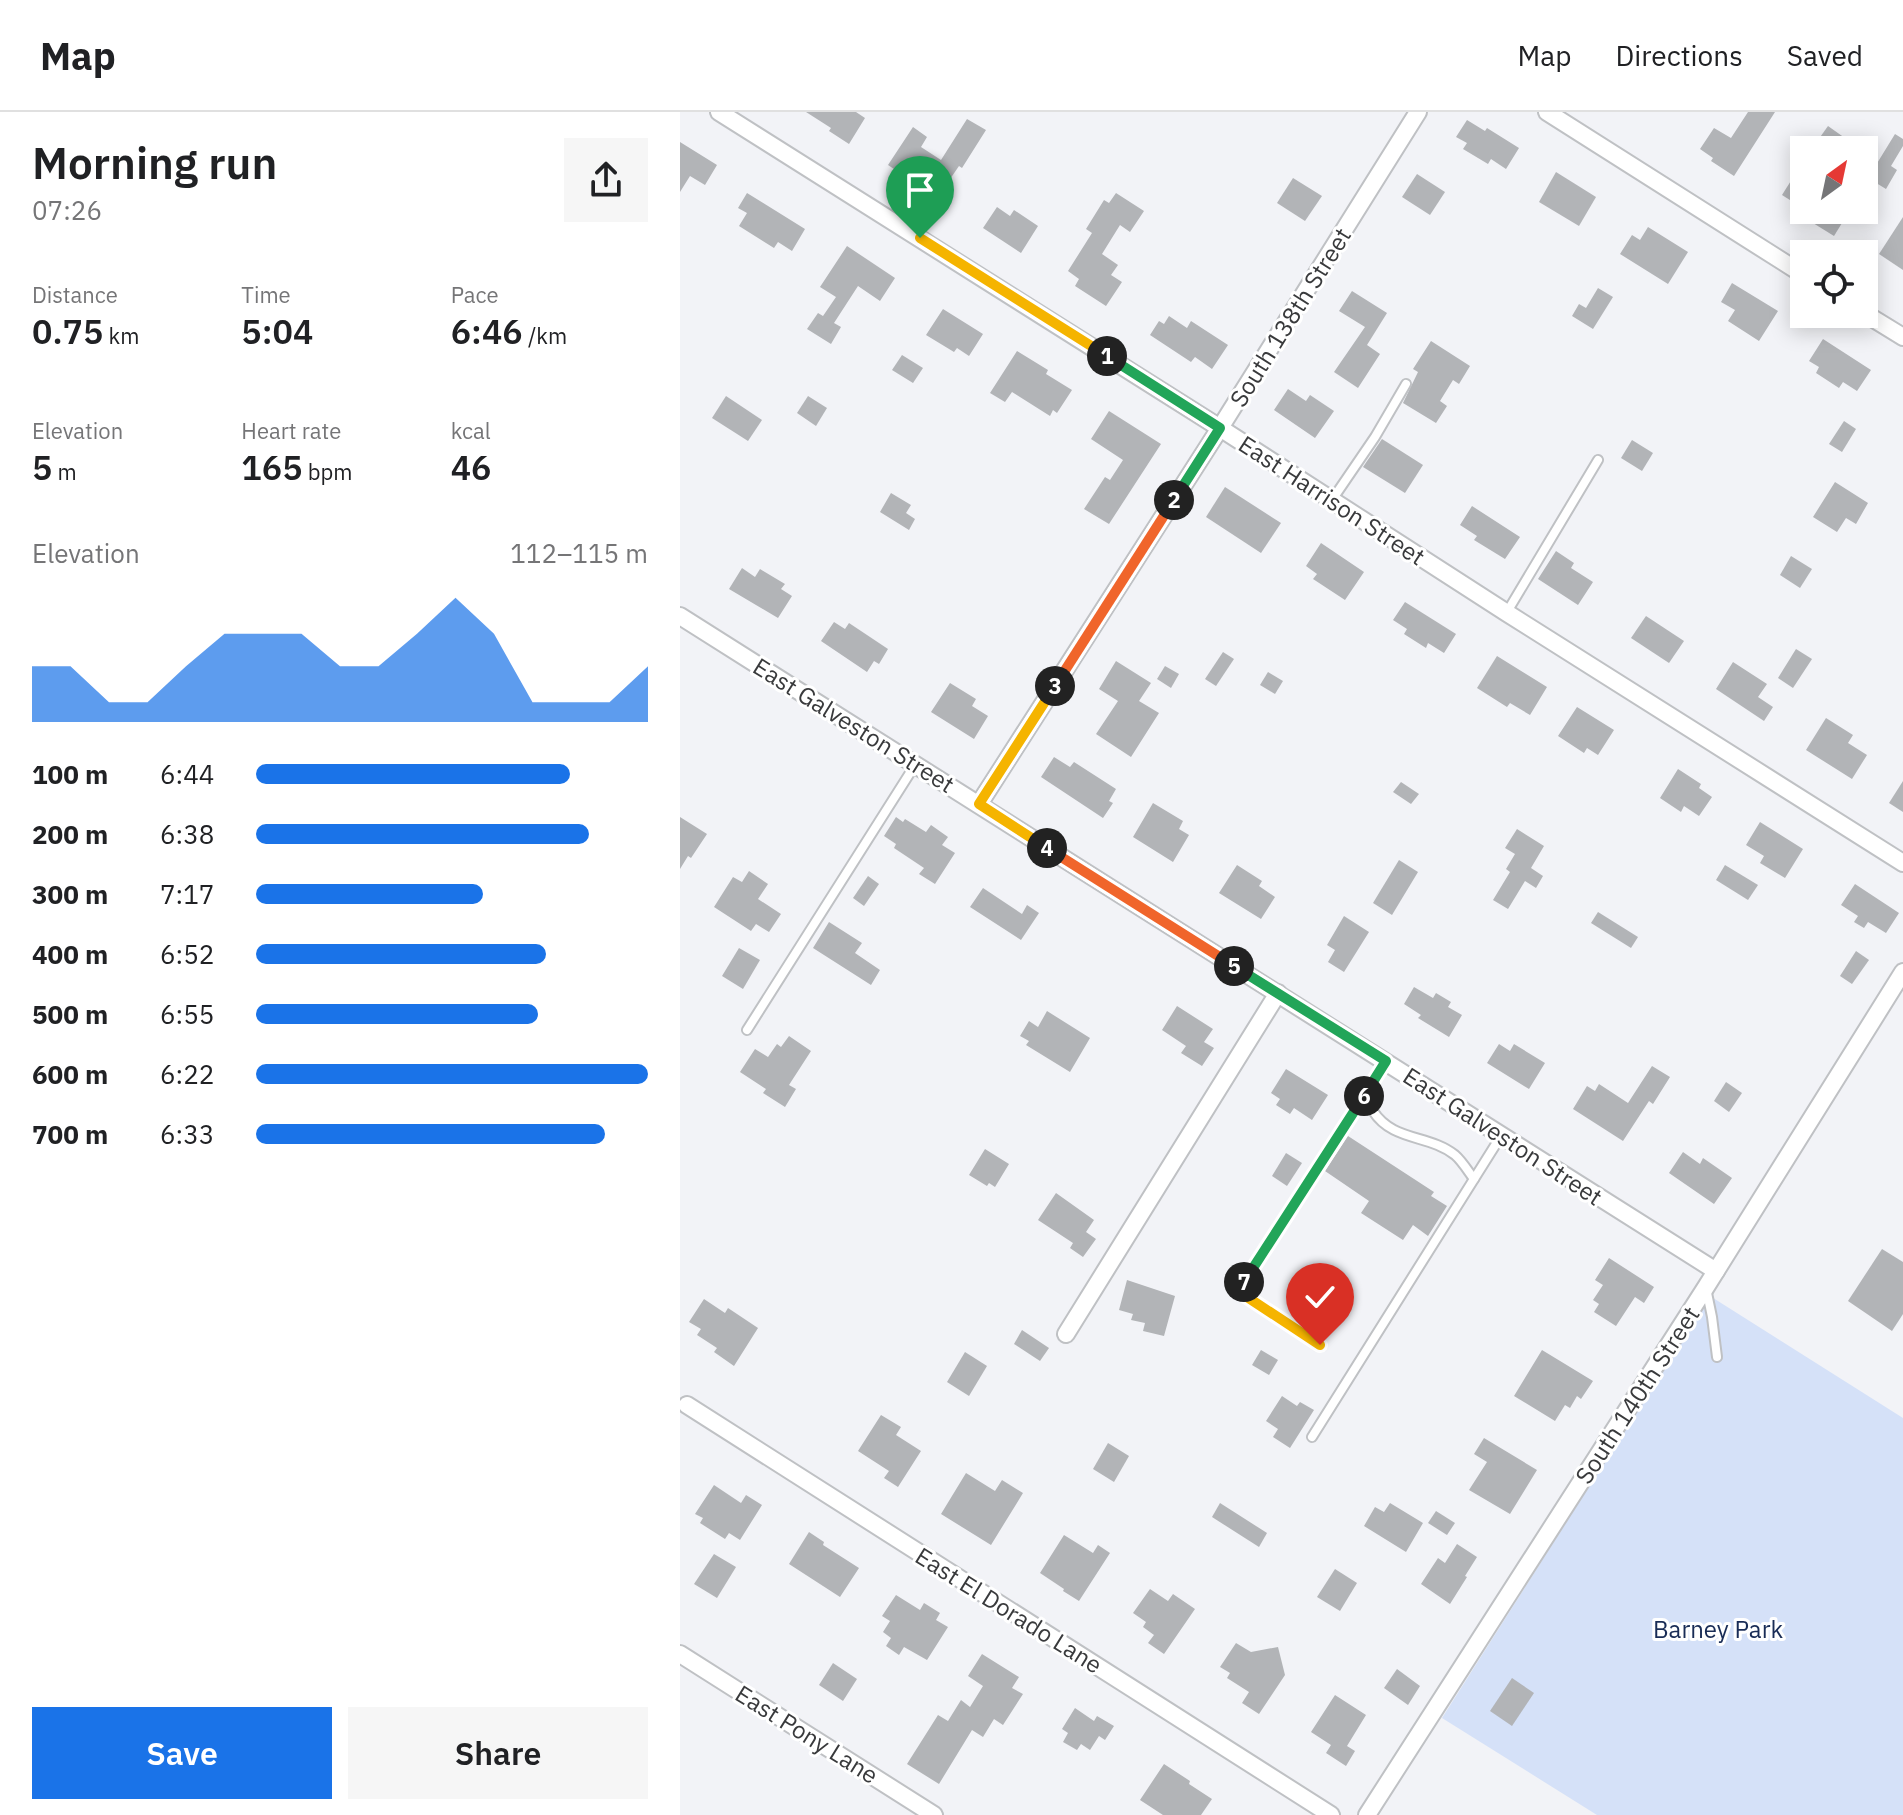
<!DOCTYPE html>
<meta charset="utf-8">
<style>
:root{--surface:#fff;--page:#f6f6f6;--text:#202124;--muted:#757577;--line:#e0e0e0;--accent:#1a73e8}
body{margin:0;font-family:"IBM Plex Sans",sans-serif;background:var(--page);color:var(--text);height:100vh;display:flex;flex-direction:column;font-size:30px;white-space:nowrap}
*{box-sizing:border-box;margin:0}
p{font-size:26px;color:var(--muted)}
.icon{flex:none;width:44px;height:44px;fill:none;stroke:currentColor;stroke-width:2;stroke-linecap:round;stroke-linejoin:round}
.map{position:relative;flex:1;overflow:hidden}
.drawer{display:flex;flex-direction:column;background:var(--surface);width:680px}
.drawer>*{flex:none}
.needle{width:52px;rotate:33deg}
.fabs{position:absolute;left:1110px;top:24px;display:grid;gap:16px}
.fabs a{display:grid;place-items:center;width:88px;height:88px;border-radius:0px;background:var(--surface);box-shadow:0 4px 20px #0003;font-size:40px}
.pin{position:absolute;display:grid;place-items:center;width:68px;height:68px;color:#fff;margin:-82px -34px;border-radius:50% 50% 50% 0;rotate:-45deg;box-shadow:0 0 8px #0007}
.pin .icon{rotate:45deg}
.km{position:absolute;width:40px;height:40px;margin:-20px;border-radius:50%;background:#222;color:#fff;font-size:22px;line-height:40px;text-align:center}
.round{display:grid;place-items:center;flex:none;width:84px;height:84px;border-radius:0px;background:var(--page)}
.overview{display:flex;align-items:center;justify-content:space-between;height:136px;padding:0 32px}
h1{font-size:44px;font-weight:600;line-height:60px}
.metrics{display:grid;grid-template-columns:repeat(3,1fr);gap:12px;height:136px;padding:8px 32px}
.metrics div{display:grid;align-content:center}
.metrics b{font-size:34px;font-weight:600}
.metrics small{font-size:22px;font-weight:400}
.metrics p{font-size:22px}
.chart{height:224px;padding:16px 32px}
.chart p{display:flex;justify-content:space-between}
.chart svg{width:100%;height:144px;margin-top:8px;fill:var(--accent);opacity:.7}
.action{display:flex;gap:16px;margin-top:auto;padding:16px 32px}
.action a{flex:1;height:92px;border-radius:0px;background:var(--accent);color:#fff;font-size:32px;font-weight:600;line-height:92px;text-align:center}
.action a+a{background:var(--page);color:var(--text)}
ul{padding:0 32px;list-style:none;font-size:26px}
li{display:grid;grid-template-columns:128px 96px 1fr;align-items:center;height:60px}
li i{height:20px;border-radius:10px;background:var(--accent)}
header{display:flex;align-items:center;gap:48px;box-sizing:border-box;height:112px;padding:0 40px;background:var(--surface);border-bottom:2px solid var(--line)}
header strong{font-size:38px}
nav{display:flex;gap:44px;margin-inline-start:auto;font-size:28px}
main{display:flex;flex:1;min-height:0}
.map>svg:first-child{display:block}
.green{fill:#d5e1f8}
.building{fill:#b2b4b7}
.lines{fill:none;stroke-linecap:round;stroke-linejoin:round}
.service-casing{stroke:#bfc1c4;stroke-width:12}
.minor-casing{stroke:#bfc1c4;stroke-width:20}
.service{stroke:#fff;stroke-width:8}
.minor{stroke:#fff;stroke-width:16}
.split-1-casing{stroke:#fff;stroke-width:16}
.split-2-casing{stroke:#fff;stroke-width:16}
.split-3-casing{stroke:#fff;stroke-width:16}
.split-4-casing{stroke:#fff;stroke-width:16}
.split-5-casing{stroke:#fff;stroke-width:16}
.split-6-casing{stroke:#fff;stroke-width:16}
.split-7-casing{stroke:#fff;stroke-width:16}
.split-8-casing{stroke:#fff;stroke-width:16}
.split-1{stroke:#f5b400;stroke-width:10}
.split-2{stroke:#22a559;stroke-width:10}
.split-3{stroke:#f0652b;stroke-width:10}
.split-4{stroke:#f5b400;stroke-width:10}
.split-5{stroke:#f0652b;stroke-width:10}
.split-6{stroke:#22a559;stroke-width:10}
.split-7{stroke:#22a559;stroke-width:10}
.split-8{stroke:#f5b400;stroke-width:10}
.labels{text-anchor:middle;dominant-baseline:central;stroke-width:6;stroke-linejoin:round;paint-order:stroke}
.street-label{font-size:24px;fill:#393a3c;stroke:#fff}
.park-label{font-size:24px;fill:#192c56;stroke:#fff}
</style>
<header>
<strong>Map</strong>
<nav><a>Map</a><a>Directions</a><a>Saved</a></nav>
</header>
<main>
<section class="drawer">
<div class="overview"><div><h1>Morning run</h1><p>07:26</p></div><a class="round"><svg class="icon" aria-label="share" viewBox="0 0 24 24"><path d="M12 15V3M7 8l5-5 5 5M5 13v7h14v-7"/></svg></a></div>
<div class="metrics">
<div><p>Distance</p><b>0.75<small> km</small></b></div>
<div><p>Time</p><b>5:04</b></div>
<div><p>Pace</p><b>6:46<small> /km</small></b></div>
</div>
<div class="metrics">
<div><p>Elevation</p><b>5<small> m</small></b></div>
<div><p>Heart rate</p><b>165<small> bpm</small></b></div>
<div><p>kcal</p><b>46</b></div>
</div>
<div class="chart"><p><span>Elevation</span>112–115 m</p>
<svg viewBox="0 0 160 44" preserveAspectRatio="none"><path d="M0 44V27L10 27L20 38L30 38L40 27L50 17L60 17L70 17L80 27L90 27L100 17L110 6L120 17L130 38L140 38L150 38L160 27V44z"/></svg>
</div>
<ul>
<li><b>100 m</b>6:44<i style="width:80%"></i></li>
<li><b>200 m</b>6:38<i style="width:85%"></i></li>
<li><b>300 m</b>7:17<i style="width:58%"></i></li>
<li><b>400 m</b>6:52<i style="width:74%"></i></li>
<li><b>500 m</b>6:55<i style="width:72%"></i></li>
<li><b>600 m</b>6:22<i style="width:100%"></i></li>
<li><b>700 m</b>6:33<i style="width:89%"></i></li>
</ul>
<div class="action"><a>Save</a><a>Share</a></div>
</section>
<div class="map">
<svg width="1223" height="1703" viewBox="0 0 1223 1703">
<rect width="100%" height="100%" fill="#f2f3f7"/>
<polygon class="green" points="1030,1184 1223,1306 1223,1703 917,1703 762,1606"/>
<g class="building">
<polygon points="126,0 176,0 185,6 169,32 149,19 151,16"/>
<polygon points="1068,0 1095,0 1054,64 1031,49 1033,46 1020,37 1034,16 1051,26"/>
<polygon points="287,7 306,18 282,56 279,54 257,86 208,53 233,15 247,25 241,35 261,48"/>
<polygon points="787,8 805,19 807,16 839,36 826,57 811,47 808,52 783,37 787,31 776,25"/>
<polygon points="1148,14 1172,31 1167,38 1131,38"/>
<polygon points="1215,22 1223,27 1223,34 1211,54 1217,58 1206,77 1188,66"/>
<polygon points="0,30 37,53 25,73 10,64 0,80"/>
<polygon points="1124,48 1124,97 1102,83"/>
<polygon points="876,60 916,85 899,114 859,90"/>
<polygon points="737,62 765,80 750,103 722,85"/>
<polygon points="613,66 642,84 625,109 597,91"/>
<polygon points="67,81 125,117 112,139 98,130 94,136 59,114 67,101 58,96"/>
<polygon points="436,81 464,99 450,120 440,113 422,142 438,153 431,163 442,170 426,194 395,174 399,167 388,159 412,121 406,117 424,88 429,91"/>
<polygon points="317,95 330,104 334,98 358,114 341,141 303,116"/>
<polygon points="1112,98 1170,98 1154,124"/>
<polygon points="1223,105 1223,158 1199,142"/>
<polygon points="968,115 1008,140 988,172 940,142 952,123 960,128"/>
<polygon points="167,134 215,166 200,189 178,174 154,211 161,215 151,232 127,217 138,201 143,204 156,185 140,175"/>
<polygon points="1052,171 1098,199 1079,229 1048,209 1055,198 1041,190"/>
<polygon points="918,176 933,185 913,217 892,204 899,192 906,196"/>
<polygon points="672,179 707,201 687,233 700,242 678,276 654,260 685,215 659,199"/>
<polygon points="263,197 303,222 289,244 277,236 274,240 246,223"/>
<polygon points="489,204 507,216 511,209 548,233 532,257 515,245 511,250 470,223 479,209 484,212"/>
<polygon points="1143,227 1191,258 1177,279 1163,270 1159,276 1136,261 1139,255 1129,249"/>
<polygon points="751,229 790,254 779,272 773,268 760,289 767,294 756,311 723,291 738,260 733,257"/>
<polygon points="337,239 368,258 366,262 392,278 377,301 373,298 370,304 332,280 325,290 310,281"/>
<polygon points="222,243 243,256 233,271 212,258"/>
<polygon points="608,277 626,289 630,283 654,299 635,326 594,298"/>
<polygon points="46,284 82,308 68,329 32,306"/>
<polygon points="128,284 147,296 136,314 117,301"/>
<polygon points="429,299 481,332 429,412 404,397 425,365 430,368 443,348 411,327"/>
<polygon points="1164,309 1176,317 1162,340 1149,332"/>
<polygon points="702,327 743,353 725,381 683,355"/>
<polygon points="952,328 973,341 962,359 941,346"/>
<polygon points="1155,370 1188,391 1176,412 1166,406 1157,420 1133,405"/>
<polygon points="545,375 601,411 581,441 526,405"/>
<polygon points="211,381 231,393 226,401 235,407 229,418 200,400"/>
<polygon points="792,394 840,425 825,447 794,428 797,424 780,413"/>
<polygon points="641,431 684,460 665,488 633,467 637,462 626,454"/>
<polygon points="876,439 894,451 891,456 913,470 898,493 858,467"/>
<polygon points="1111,444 1132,457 1120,476 1100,463"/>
<polygon points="62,456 75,465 80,457 105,472 101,477 112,484 98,506 49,477"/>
<polygon points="725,490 776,522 764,541 748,531 746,536 724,522 727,517 713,508"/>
<polygon points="966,504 1004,529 989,551 951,526"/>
<polygon points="154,510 165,517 169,511 208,537 199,552 194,549 187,560 141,529"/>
<polygon points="1116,537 1132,547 1113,576 1098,566"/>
<polygon points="543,540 554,547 536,574 525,567"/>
<polygon points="817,544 867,575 850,603 830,591 827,595 797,576"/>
<polygon points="436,549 471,571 459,589 479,601 451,645 416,622 438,589 419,577"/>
<polygon points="1053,550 1087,572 1078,585 1093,595 1084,609 1036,577"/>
<polygon points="485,554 499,562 491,576 477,567"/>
<polygon points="588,560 603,569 595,582 580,573"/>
<polygon points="270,571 296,587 292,594 308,604 294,627 251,600"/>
<polygon points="897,595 934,618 918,643 907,636 904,641 878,624"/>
<polygon points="1146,606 1173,623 1168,631 1187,643 1172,667 1126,638"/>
<polygon points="374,645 390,655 394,650 436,677 429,689 433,691 423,706 361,665"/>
<polygon points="998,657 1021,672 1019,676 1032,685 1019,704 1004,694 1001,700 980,686"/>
<polygon points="1223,669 1223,700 1209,691"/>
<polygon points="721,670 739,682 731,692 713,680"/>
<polygon points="473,691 503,709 499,717 509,723 493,750 453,725"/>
<polygon points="0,705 27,722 11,746 8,744 0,757"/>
<polygon points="216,705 223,710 225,707 246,720 251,713 268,725 262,733 275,741 255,772 239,762 244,756 214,736 216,732 204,724"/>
<polygon points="1080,710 1123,737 1105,766 1080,751 1084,744 1066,733"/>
<polygon points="837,717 864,734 851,756 863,764 856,776 845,769 828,797 813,788 830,760 826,757 835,742 825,736"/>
<polygon points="719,748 738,760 712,803 693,791"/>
<polygon points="557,753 582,769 579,774 595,785 581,807 539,781"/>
<polygon points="1045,753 1078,773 1068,788 1036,768"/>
<polygon points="69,759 88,772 78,787 101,802 89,820 76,812 71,819 34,795 53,765 62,770"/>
<polygon points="188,764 199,772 184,794 173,786"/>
<polygon points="1175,772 1219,801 1206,821 1188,810 1184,816 1174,810 1178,804 1161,793"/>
<polygon points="303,776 342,802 347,793 359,801 341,828 290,795"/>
<polygon points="918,800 958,825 951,836 911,811"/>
<polygon points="664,804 689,820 664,860 648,850 655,838 647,833"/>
<polygon points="149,810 182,831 175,841 200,858 191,873 133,836"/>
<polygon points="59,836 80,848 63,877 42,864"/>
<polygon points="1176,839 1189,848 1172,872 1160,864"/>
<polygon points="734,875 753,886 756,881 771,890 768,895 782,903 769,925 738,906 741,903 724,892"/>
<polygon points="497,894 533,917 524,930 534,936 522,954 501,941 506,934 482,918"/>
<polygon points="367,899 410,926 390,960 346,933 349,929 340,924 349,909 358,915"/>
<polygon points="109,924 131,939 109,973 116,977 105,995 83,981 86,977 60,960 75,937 88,945 97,932 101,935"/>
<polygon points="819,932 830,939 834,932 865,951 849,977 807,951"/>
<polygon points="972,954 990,965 973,992 969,989 943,1029 893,997 907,974 915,979 919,972 948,991"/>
<polygon points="606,957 648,983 632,1008 614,996 610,1002 596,993 600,987 591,981"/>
<polygon points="1046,970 1062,981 1049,1000 1034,989"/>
<polygon points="668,1024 754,1080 751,1084 767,1094 748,1124 733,1113 723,1128 681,1101 689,1089 645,1059"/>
<polygon points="305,1037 329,1052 315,1075 309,1071 307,1074 289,1063"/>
<polygon points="1003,1040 1020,1052 1023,1046 1052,1066 1034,1092 989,1061"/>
<polygon points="606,1041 622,1051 607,1074 592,1064"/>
<polygon points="376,1081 414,1108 406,1120 416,1127 403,1145 390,1136 393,1131 358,1108"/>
<polygon points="1202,1137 1223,1150 1223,1202 1212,1219 1168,1189"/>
<polygon points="929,1146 974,1175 964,1191 955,1185 936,1214 914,1200 919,1192 913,1188 923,1173 915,1168"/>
<polygon points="447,1168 495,1184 484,1224 463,1219 465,1211 451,1208 453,1202 439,1198"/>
<polygon points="24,1187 45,1201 48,1196 78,1216 54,1254 34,1240 37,1236 17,1223 21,1217 9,1210"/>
<polygon points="342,1218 369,1236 360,1249 334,1232"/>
<polygon points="581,1238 598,1248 589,1263 572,1253"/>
<polygon points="862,1238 913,1269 901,1287 897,1284 890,1296 885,1293 875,1309 834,1284"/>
<polygon points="285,1240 307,1254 289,1284 267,1270"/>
<polygon points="602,1284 617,1294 620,1290 634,1298 610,1336 593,1325 598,1317 586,1309"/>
<polygon points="201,1303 221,1315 216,1323 241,1339 218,1375 204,1366 209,1359 178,1339"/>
<polygon points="804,1326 857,1358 830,1402 789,1378 807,1350 794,1342"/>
<polygon points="428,1331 449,1344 434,1370 413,1357"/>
<polygon points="286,1361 315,1379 322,1368 343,1381 311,1433 261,1402"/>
<polygon points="34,1373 61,1391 66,1383 82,1393 60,1428 49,1421 45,1427 20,1411 23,1406 15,1402"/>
<polygon points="540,1391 587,1421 579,1435 532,1405"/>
<polygon points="710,1391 743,1411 726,1440 684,1414 695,1395 704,1400"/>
<polygon points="756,1399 775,1411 767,1423 748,1411"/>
<polygon points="129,1420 144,1430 143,1433 179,1456 160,1485 109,1452"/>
<polygon points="384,1423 413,1441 418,1433 430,1441 399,1489 383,1479 384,1477 360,1461"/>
<polygon points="777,1432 797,1445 785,1464 787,1465 770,1492 741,1472 758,1446 765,1451"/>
<polygon points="34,1442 56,1455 37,1486 14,1472"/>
<polygon points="655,1457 677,1471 660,1499 637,1485"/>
<polygon points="470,1477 488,1489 493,1482 515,1497 484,1542 468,1531 474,1523 463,1515 466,1510 453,1501"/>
<polygon points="216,1483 240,1498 244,1491 260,1501 256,1508 268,1515 247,1548 224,1535 219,1543 206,1534 211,1526 203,1520 210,1509 202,1504"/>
<polygon points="556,1531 571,1540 598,1535 605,1563 579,1602 562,1591 569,1580 547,1566 550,1561 540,1555"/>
<polygon points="302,1542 339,1565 332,1576 343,1582 323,1613 314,1607 303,1625 292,1618 259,1672 227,1652 258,1603 268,1609 281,1588 290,1595 303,1574 288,1564"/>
<polygon points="153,1551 177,1567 163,1589 139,1573"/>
<polygon points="717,1557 740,1574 728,1593 704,1576"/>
<polygon points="832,1566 854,1581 832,1614 810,1599"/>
<polygon points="655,1583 686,1603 667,1634 675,1639 666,1654 646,1641 651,1633 631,1620"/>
<polygon points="395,1596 414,1609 417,1604 434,1614 425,1628 419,1624 410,1638 401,1632 397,1638 383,1630 388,1621 382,1617"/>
<polygon points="484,1652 510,1669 509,1672 532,1687 521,1703 483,1703 460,1688"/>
</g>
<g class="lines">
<g class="service-casing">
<g id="service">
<polyline points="652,388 695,325 726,272"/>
<polyline points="827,500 918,348"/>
<polyline points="67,918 235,653"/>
<path d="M686 982C688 987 690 994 693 999 713 1030 749 1022 775 1043 782 1049 788 1059 794 1067"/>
<polyline points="1026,1176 1032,1205 1037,1245"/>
<polyline points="640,1233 558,1179 705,949"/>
<polyline points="632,1325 821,1024"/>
</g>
</g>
<g class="minor-casing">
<g id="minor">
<polyline points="39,0 540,316 827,501 1223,751"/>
<polyline points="867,0 1124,163"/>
<polyline points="1184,201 1223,225"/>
<polyline points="0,504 1036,1159"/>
<polyline points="299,692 540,316 738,0"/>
<polyline points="386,1222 598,881"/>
<polyline points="7,1293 651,1703"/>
<polyline points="0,1542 254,1703"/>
<polyline points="687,1703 1026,1175 1223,860"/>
</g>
</g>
<use href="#service" class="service"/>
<use href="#minor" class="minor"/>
</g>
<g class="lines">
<g class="split-1-casing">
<polyline id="split-1" points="240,126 427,244"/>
</g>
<g class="split-2-casing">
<polyline id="split-2" points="427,244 540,316 494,388"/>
</g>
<g class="split-3-casing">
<polyline id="split-3" points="375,574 494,388"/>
</g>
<g class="split-4-casing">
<polyline id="split-4" points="367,736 299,692 375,574"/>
</g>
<g class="split-5-casing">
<polyline id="split-5" points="367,736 554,854"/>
</g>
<g class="split-6-casing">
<polyline id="split-6" points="554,854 706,949 684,984"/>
</g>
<g class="split-7-casing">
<polyline id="split-7" points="564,1170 684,984"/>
</g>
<g class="split-8-casing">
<polyline id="split-8" points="564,1170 558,1179 640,1233"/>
</g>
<use href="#split-1" class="split-1"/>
<use href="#split-2" class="split-2"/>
<use href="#split-3" class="split-3"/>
<use href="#split-4" class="split-4"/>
<use href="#split-5" class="split-5"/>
<use href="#split-6" class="split-6"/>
<use href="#split-7" class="split-7"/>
<use href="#split-8" class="split-8"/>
</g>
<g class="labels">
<g class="street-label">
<text transform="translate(610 205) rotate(-58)">South 138th Street</text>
<text transform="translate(652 388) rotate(33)">East Harrison Street</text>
<text transform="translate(174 613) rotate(32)">East Galveston Street</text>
<text transform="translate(823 1024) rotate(33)">East Galveston Street</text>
<text transform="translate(957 1283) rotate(-57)">South 140th Street</text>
<text transform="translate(329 1498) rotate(32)">East El Dorado Lane</text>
<text transform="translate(127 1622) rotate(32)">East Pony Lane</text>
</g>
<g class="park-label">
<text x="1038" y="1517">Barney Park</text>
</g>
</g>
</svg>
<div class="fabs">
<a><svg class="needle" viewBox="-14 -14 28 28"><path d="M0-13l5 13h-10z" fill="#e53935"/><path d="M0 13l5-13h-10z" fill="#757577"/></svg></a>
<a><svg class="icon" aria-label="locate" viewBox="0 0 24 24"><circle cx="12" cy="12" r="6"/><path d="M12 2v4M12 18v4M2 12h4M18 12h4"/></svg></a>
</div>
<div class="pin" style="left:240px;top:126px;background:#1e9e55"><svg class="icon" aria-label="arrive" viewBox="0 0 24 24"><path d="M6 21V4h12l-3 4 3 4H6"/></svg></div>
<div class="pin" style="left:640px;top:1233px;background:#d93025"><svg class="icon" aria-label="check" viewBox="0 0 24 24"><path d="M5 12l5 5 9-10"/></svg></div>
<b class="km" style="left:427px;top:244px">1</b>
<b class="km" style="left:494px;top:388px">2</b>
<b class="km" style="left:375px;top:574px">3</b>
<b class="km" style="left:367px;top:736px">4</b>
<b class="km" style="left:554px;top:854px">5</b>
<b class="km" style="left:684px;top:984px">6</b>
<b class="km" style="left:564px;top:1170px">7</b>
</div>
</main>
